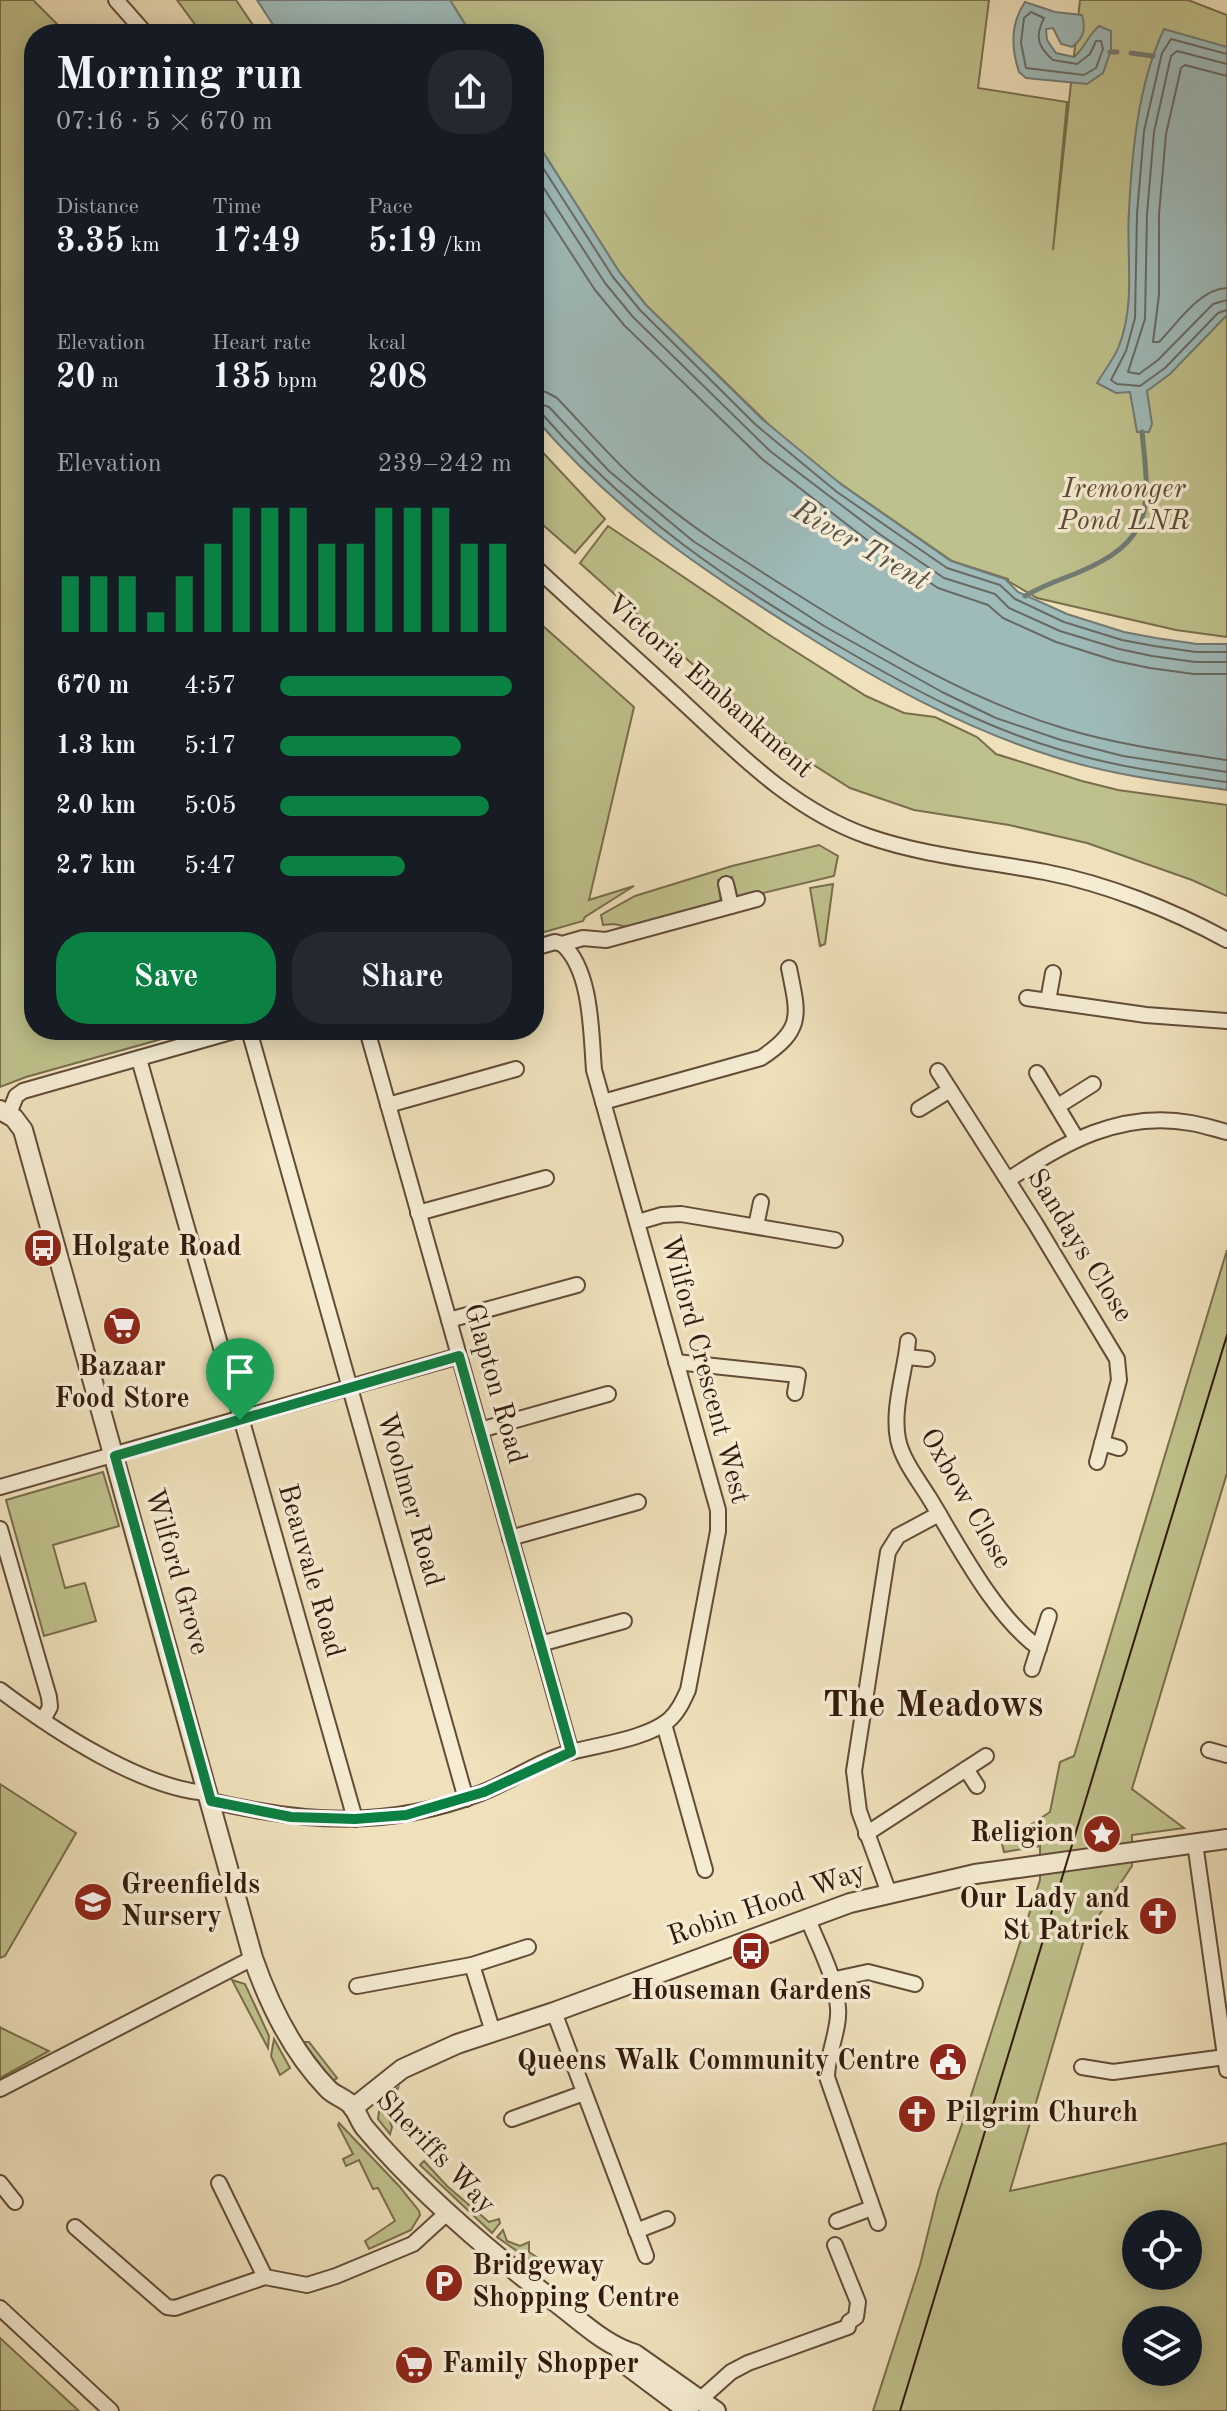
<!DOCTYPE html>
<meta charset="utf-8">
<style>
:root{--surface:#171b24;--page:#242831;--text:#f1f3f6;--muted:#9ea1a6;--accent:#0b8043}
body{margin:0;font-family:"Old Standard TT",serif;background:var(--page);color:var(--text);height:100vh;display:flex;flex-direction:column;font-size:30px;white-space:nowrap}
*{box-sizing:border-box;margin:0}
p{font-size:26px;color:var(--muted)}
.icon{flex:none;width:44px;height:44px;fill:none;stroke:currentColor;stroke-width:2;stroke-linecap:round;stroke-linejoin:round}
.map{position:relative;flex:1;overflow:hidden}
.panel{position:absolute;left:24px;top:24px;width:520px;height:1016px;display:flex;flex-direction:column;background:var(--surface);border-radius:32px;box-shadow:0 4px 20px #0003}
.panel>*{flex:none}
.fabs{position:absolute;left:1122px;top:2210px;display:grid;gap:16px}
.fabs a{display:grid;place-items:center;width:80px;height:80px;border-radius:50%;background:var(--surface);box-shadow:0 4px 20px #0003;font-size:40px}
.pin{position:absolute;display:grid;place-items:center;width:68px;height:68px;color:#fff;margin:-82px -34px;border-radius:50% 50% 50% 0;rotate:-45deg;box-shadow:0 0 8px #0007}
.pin .icon{rotate:45deg}
.round{display:grid;place-items:center;flex:none;width:84px;height:84px;border-radius:32px;background:var(--page)}
.headline{display:flex;align-items:center;justify-content:space-between;height:136px;padding:0 32px}
h1{font-size:44px;font-weight:800;line-height:60px}
.stats{display:grid;grid-template-columns:repeat(3,1fr);gap:12px;height:136px;padding:8px 32px}
.stats div{display:grid;align-content:center}
.stats b{font-size:34px;font-weight:800}
.stats small{font-size:22px;font-weight:400}
.stats p{font-size:22px}
.chart{height:224px;padding:16px 32px}
.chart p{display:flex;justify-content:space-between}
.chart svg{width:100%;height:144px;margin-top:8px;stroke:var(--accent);stroke-width:6}
.cta{display:flex;gap:16px;margin-top:auto;padding:16px 32px}
.cta a{flex:1;height:92px;border-radius:32px;background:var(--accent);color:#fff;font-size:32px;font-weight:800;line-height:92px;text-align:center}
.cta a+a{background:var(--page);color:var(--text)}
ul{padding:0 32px;list-style:none;font-size:26px}
li{display:grid;grid-template-columns:128px 96px 1fr;align-items:center;height:60px}
li i{height:20px;border-radius:10px;background:var(--accent)}
.map>svg:first-child{display:block}
.green{fill:#bfc18c;stroke:#796e4c;stroke-width:2;fill-rule:evenodd}
.water{fill:#9ebbba;stroke:#737b75;stroke-width:2}
.lines{fill:none;stroke-linecap:round;stroke-linejoin:round}
.shore{stroke:#686a64;stroke-width:2}
.stream{stroke:#737b75;stroke-width:5}
.minor-casing{stroke:#624c38;stroke-width:18}
.tertiary-casing{stroke:#624c38;stroke-width:22}
.minor{stroke:#f5ecd3;stroke-width:14}
.tertiary{stroke:#f5ecd3;stroke-width:18}
.tram{stroke:#331a0d;stroke-width:2}
.route-casing{stroke:#fff;stroke-width:16}
.route{stroke:#0b8043;stroke-width:10}
.labels{text-anchor:middle;dominant-baseline:central;stroke-width:7;stroke-linejoin:round;paint-order:stroke}
.park-label{font-size:28px;font-style:italic;fill:#5d4c33;stroke:#f5ecd3}
.street-label{font-size:28px;fill:#331a0d;stroke:#f5ecd3}
.poi-label{font-size:28px;font-weight:bold;fill:#331a0d;stroke:#f5ecd3;text-anchor:start}
.water-label{font-size:30px;font-style:italic;fill:#58524a;stroke:#f5ecd3}
.district-label{font-size:36px;font-weight:bold;fill:#331a0d;stroke:#f5ecd3}
</style>
<div class="map">
<svg width="1227" height="2411" viewBox="0 0 1227 2411">
<rect width="100%" height="100%" fill="#efe1bb"/>
<filter id="stains"><feTurbulence type="fractalNoise" baseFrequency=".0025" numOctaves="4"/><feColorMatrix values="0 0 0 0 .2 0 0 0 0 .09 0 0 0 0 .02 0 0 0 .5 -.17"/></filter>
<radialGradient id="worn" r=".72"><stop offset=".6" stop-color="#630" stop-opacity="0"/><stop offset="1" stop-color="#630" stop-opacity=".3"/></radialGradient>
<g class="green">
<polygon points="0,0 33,0 67,34 34,34 34,1030 194,1030 26,1077 0,1087"/>
<polygon points="177,0 236,0 259,34 202,34"/>
<polygon points="450,0 989,0 978,88 1067,102 1053,250 1080,0 1188,0 1227,15 1227,637 1176,630 1037,598 1008,581 1008,579 952,561 802,457 646,305 620,273 534,138 534,34 471,34"/>
<polygon points="534,443 605,519 575,553 534,517"/>
<polygon points="608,526 771,636 866,696 904,713 935,717 977,737 996,754 1082,781 1118,790 1227,805 1227,896 1192,880 1087,843 1009,825 914,810 850,788 798,755 761,721 729,697 580,563"/>
<polygon points="534,618 634,707 589,900 634,886 585,917 583,921 534,935"/>
<polygon points="819,845 838,856 834,876 738,899 732,877 718,880 721,903 632,928 614,924 603,925 601,915 635,896 732,866"/>
<polygon points="833,884 825,944 820,946 810,888"/>
<path d="M1227 1250V1473L1132 1789 1184 1828 1132 1835V1866L1085 1936 1010 2191 1227 2143V2411H873L920 2265 938 2192 962 2124 1040 1880V1846L1004 1852 1002 1844 1050 1812 1060 1762 1074 1756ZM1136 2224H1188V2276H1136ZM1136 2320H1188V2372H1136Z"/>
<polygon points="103,1472 119,1526 53,1545 65,1588 85,1583 96,1621 44,1636 6,1500"/>
<polygon points="0,1784 76,1833 5,1956 0,1958"/>
<polygon points="232,1980 245,1984 269,2036 268,2048"/>
<polygon points="0,2027 1,2028 49,2051 0,2078"/>
<polygon points="274,2039 290,2068 280,2075 271,2056"/>
<polygon points="303,2042 309,2042 337,2078 333,2081"/>
<path d="M398 2088 388 2115 392 2127 390 2134 378 2119C379 2103 386 2097 398 2088Z"/>
<polygon points="339,2123 399,2186 419,2211 420,2215 411,2230 369,2249 365,2241 395,2221 378,2188 373,2189 359,2160 346,2166 343,2159 353,2154 338,2125"/>
<polygon points="424,2161 447,2186 489,2222 499,2219 500,2223 492,2233 420,2165"/>
<polygon points="503,2230 507,2241 520,2246 529,2242 529,2252 538,2258 534,2263 497,2237"/>
<polygon points="0,2338 79,2411 0,2411"/>
</g>
<g class="water">
<polygon points="257,0 450,0 471,34 279,34"/>
<path d="M1025 2 1055 12 1082 15C1086 29 1084 38 1072 47L1061 44 1053 28 1046 29 1047 40 1056 53 1074 57C1085 48 1088 35 1099 26L1111 31V50L1103 73 1087 84 1026 78 1019 72C1011 48 1010 24 1025 2Z"/>
<path d="M1164 29 1227 47V315L1170 374 1147 391 1152 424 1149 432H1137L1130 392 1116 393 1097 383C1104 371 1114 359 1119 346 1136 302 1126 256 1129 211 1132 151 1138 84 1164 29Z"/>
<path d="M534 138 620 273 646 305 762 419 842 485 951 561 1005 579 1018 592 1067 614 1124 632 1156 638 1197 644H1227V790C1169 782 1111 775 1055 757 962 728 878 681 796 629 693 564 614 510 534 417Z"/>
</g>
<g class="lines">
<g class="shore">
<path d="M1031 12 1044 18C1035 36 1037 46 1053 60L1077 64 1090 54 1096 41H1101L1103 49 1096 68 1084 75 1026 68 1021 43 1024 18Z"/>
<polyline points="1227,54 1171,39 1162,53 1144,131 1137,214 1135,318 1126,351 1111,380 1117,384 1140,386 1165,368 1218,313 1227,310"/>
<polyline points="1227,64 1177,51 1171,56 1154,132 1147,214 1145,319 1128,372 1139,374 1158,360 1213,304 1227,300"/>
<path d="M1227 76 1185 65 1181 68 1166 134 1159 214V295L1153 342H1159C1177 324 1199 289 1227 288"/>
<polyline points="534,154 613,277 640,310 756,425 837,492 947,568 1000,585 1015,599 1064,622 1122,640 1154,646 1196,652 1227,652"/>
<polyline points="534,173 605,283 633,317 770,451 878,533 944,578 995,594 1009,608 1060,631 1119,649 1152,656 1195,662 1227,662"/>
<polyline points="534,196 595,290 624,325 762,459 871,543 938,588 988,605 1003,618 1056,642 1116,661 1150,668 1194,674 1227,674"/>
<path d="M534 390 546 392 557 398C584 426 608 455 637 481 685 524 741 559 795 593 881 647 969 700 1066 729 1119 745 1173 752 1227 760"/>
<polyline points="534,402 549,407 609,471 693,541 824,626 942,692 996,718 1061,740 1123,756 1227,772"/>
<path d="M534 412 543 415C629 514 730 583 842 648 912 689 983 727 1061 750 1115 767 1171 774 1227 782"/>
</g>
<g class="stream">
<polyline points="1110,52 1117,52"/>
<polyline points="1131,53 1153,56"/>
<path d="M1025 596C1042 586 1059 580 1077 573 1155 541 1150 507 1142 432"/>
</g>
<g class="minor-casing">
<g id="minor">
<polyline points="116,0 146,34"/>
<path d="M534 566C584 613 636 658 686 705 741 756 794 810 867 836 924 856 986 861 1045 872 1107 884 1172 910 1227 940"/>
<polyline points="726,884 731,906"/>
<polyline points="534,948 555,942 562,944 583,938 606,940 757,899"/>
<polyline points="1053,973 1048,1001 1146,1015 1227,1021"/>
<polyline points="1027,998 1048,1001"/>
<polyline points="249,1030 466,1799"/>
<polyline points="367,1030 571,1752"/>
<polyline points="139,1059 355,1819"/>
<polyline points="938,1071 1035,1223 1117,1359 1119,1380 1097,1462"/>
<polyline points="1037,1073 1076,1138"/>
<path d="M603 1102 761 1058C805 1029 798 1014 789 968"/>
<polyline points="388,1105 516,1069"/>
<polyline points="1058,1106 1093,1084"/>
<polyline points="919,1109 950,1090"/>
<polyline points="9,1114 16,1096 23,1091 238,1030"/>
<path d="M1008 1180C1063 1143 1121 1110 1191 1123 1203 1125 1215 1129 1227 1132"/>
<polyline points="418,1213 546,1178"/>
<polyline points="638,1222 662,1215 681,1214 835,1240"/>
<polyline points="756,1226 761,1202"/>
<polyline points="449,1320 577,1285"/>
<path d="M908 1341C905 1372 892 1408 898 1439 902 1460 919 1481 930 1499 958 1545 995 1617 1039 1648"/>
<polyline points="907,1357 927,1359"/>
<polyline points="676,1362 798,1375 795,1393"/>
<polyline points="480,1430 608,1394"/>
<polyline points="1102,1443 1119,1448"/>
<polyline points="0,1487 459,1356"/>
<polyline points="0,1529 49,1697 50,1707 43,1720"/>
<polyline points="510,1538 638,1502"/>
<polyline points="540,1644 624,1621"/>
<polyline points="1032,1669 1049,1616"/>
<path d="M0 1690C52 1729 143 1790 209 1793"/>
<polyline points="664,1724 705,1870"/>
<polyline points="1209,1750 1227,1755"/>
<polyline points="966,1769 977,1786"/>
<path d="M211 1801C306 1823 388 1829 481 1793 510 1782 535 1763 564 1754 594 1745 645 1740 669 1720 678 1712 683 1701 688 1690L718 1531V1510L594 1070C591 1034 592 970 562 944"/>
<polyline points="866,1834 986,1756"/>
<polyline points="1195,1843 1227,2070"/>
<polyline points="889,1893 859,1811 854,1771 888,1552 898,1536 939,1514"/>
<path d="M807 1917C818 1945 836 1977 838 2008 840 2029 827 2054 827 2077L878 2223"/>
<polyline points="472,1965 493,2032"/>
<polyline points="831,1980 868,1972 915,1984"/>
<polyline points="357,1986 472,1965 528,1947"/>
<polyline points="554,2012 646,2256"/>
<polyline points="1082,2067 1113,2072 1225,2057"/>
<polyline points="0,2089 253,1958"/>
<polyline points="512,2119 584,2093"/>
<polyline points="0,2183 15,2202"/>
<polyline points="219,2183 265,2277"/>
<polyline points="837,2221 872,2208"/>
<polyline points="75,2227 167,2307 175,2308 265,2277 307,2285 336,2276 413,2244 448,2212"/>
<polyline points="636,2231 667,2219"/>
<polyline points="0,2308 111,2411"/>
<polyline points="693,2406 731,2372 748,2363 848,2327 849,2322 856,2317 858,2302 835,2245"/>
</g>
</g>
<g class="tertiary-casing">
<g id="tertiary">
<path d="M0 1110 14 1118 23 1130 253 1958C269 2004 294 2054 328 2089 336 2097 346 2098 353 2107 358 2114 360 2122 365 2128 420 2193 487 2250 554 2301 580 2320 604 2345 635 2354L716 2411"/>
<polyline points="353,2108 402,2069 457,2044 554,2012 850,1903 975,1874 1227,1839"/>
<polyline points="620,2350 625,2364 688,2411"/>
</g>
</g>
<use href="#minor" class="minor"/>
<use href="#tertiary" class="tertiary"/>
<polyline class="tram" points="900,2411 1227,1335"/>
</g>
<g class="lines">
<g class="route-casing">
<polygon id="route" points="459,1356 571,1752 484,1792 406,1815 355,1819 291,1817 211,1801 115,1456"/>
</g>
<use href="#route" class="route"/>
</g>
<defs>
<g id="bus-disc" transform="scale(2)"><circle r="9.5" fill="#8f2418" stroke="#f5ecd3"/><path d="M-5-6H5V4H4V6H2V4H-2V6H-4V4H-5ZM-3.5-4V0h7V-4ZM-3.5 1.2v1.5H-2V1.2ZM2 1.2v1.5H3.5V1.2Z" fill="#fff"/></g>
<g id="supermarket-disc" transform="scale(2)"><circle r="9.5" fill="#8f2418" stroke="#f5ecd3"/><path d="M-6-5.5h2.5l.6 2H6L4.5 2H-2.5L-4.4-4H-6ZM-1.5 3.2a1.3 1.3 0 1 0 .1 0ZM3 3.2a1.3 1.3 0 1 0 .1 0Z" fill="#fff"/></g>
<g id="sight-disc" transform="scale(2)"><circle r="9.5" fill="#8f2418" stroke="#f5ecd3"/><path d="M0-6L1.8-2.2L6-1.7L2.9 1.2L3.7 5.4L0 3.3L-3.7 5.4L-2.9 1.2L-6-1.7L-1.8-2.2Z" fill="#fff"/></g>
<g id="school-disc" transform="scale(2)"><circle r="9.5" fill="#8f2418" stroke="#f5ecd3"/><path d="M0-5L7-2L0 1L-7-2ZM-4 1L0 2.5L4 1V4Q0 6-4 4Z" fill="#fff"/></g>
<g id="church-disc" transform="scale(2)"><circle r="9.5" fill="#8f2418" stroke="#f5ecd3"/><path d="M-1.2-6h2.4v3.5h3.3v2.4h-3.3V6h-2.4V-.1h-3.3v-2.4h3.3Z" fill="#fff"/></g>
<g id="civic-disc" transform="scale(2)"><circle r="9.5" fill="#8f2418" stroke="#f5ecd3"/><path d="M-.6-6.5H3V-4.5H.6V-3L4-1V1h2V6H-6V1h2V-1L-.6-3ZM-1.2 2.5V6h2.4V2.5Z" fill="#fff"/></g>
<g id="parking-disc" transform="scale(2)"><circle r="9.5" fill="#8f2418" stroke="#f5ecd3"/><path d="M-3.5-5.5H1a3.5 3.5 0 0 1 0 7H-1V5.5H-3.5ZM-1-3.4V-.6H.8a1.4 1.4 0 0 0 0-2.8Z" fill="#fff"/></g>
</defs>
<g fill-rule="evenodd">
<use href="#bus-disc" x="43" y="1248"/>
<use href="#supermarket-disc" x="122" y="1326"/>
<use href="#sight-disc" x="1102" y="1834"/>
<use href="#school-disc" x="93" y="1902"/>
<use href="#church-disc" x="1158" y="1916"/>
<use href="#bus-disc" x="751" y="1951"/>
<use href="#civic-disc" x="948" y="2062"/>
<use href="#church-disc" x="917" y="2114"/>
<use href="#parking-disc" x="444" y="2283"/>
<use href="#supermarket-disc" x="414" y="2365"/>
</g>
<g class="labels">
<g class="park-label">
<text x="1124" y="490">Iremonger<tspan x="1124" dy="32">Pond LNR</tspan></text>
</g>
<g class="street-label">
<text transform="translate(709 687) rotate(41)">Victoria Embankment</text>
<text transform="translate(1079 1246) rotate(58)">Sandays Close</text>
<text transform="translate(704 1370) rotate(75)">Wilford Crescent West</text>
<text transform="translate(494 1384) rotate(74)">Glapton Road</text>
<text transform="translate(965 1499) rotate(60)">Oxbow Close</text>
<text transform="translate(409 1500) rotate(74)">Woolmer Road</text>
<text transform="translate(310 1571) rotate(74)">Beauvale Road</text>
<text transform="translate(176 1572) rotate(74)">Wilford Grove</text>
<text transform="translate(767 1905) rotate(-19)">Robin Hood Way</text>
<text transform="translate(435 2153) rotate(46)">Sheriffs Way</text>
</g>
<g class="poi-label">
<text x="71" y="1248">Holgate Road</text>
<text x="122" y="1368" text-anchor="middle">Bazaar<tspan x="122" dy="32">Food Store</tspan></text>
<text x="1074" y="1834" text-anchor="end">Religion</text>
<text x="121" y="1886">Greenfields<tspan x="121" dy="32">Nursery</tspan></text>
<text x="1130" y="1900" text-anchor="end">Our Lady and<tspan x="1130" dy="32">St Patrick</tspan></text>
<text x="751" y="1992" text-anchor="middle">Houseman Gardens</text>
<text x="920" y="2062" text-anchor="end">Queens Walk Community Centre</text>
<text x="945" y="2114">Pilgrim Church</text>
<text x="472" y="2267">Bridgeway<tspan x="472" dy="32">Shopping Centre</tspan></text>
<text x="442" y="2365">Family Shopper</text>
</g>
<g class="water-label">
<text transform="translate(860 546) rotate(30)">River Trent</text>
</g>
<g class="district-label">
<text x="933" y="1707">The Meadows</text>
</g>
</g>
<rect width="100%" height="100%" filter="url(#stains)"/>
<rect width="100%" height="100%" fill="url(#worn)"/>
</svg>
<div class="fabs">
<a><svg class="icon" aria-label="locate" viewBox="0 0 24 24"><circle cx="12" cy="12" r="6"/><path d="M12 2v4M12 18v4M2 12h4M18 12h4"/></svg></a>
<a><svg class="icon" aria-label="layers" viewBox="0 0 24 24"><path d="M12 4l9 5-9 5-9-5zM3 14l9 5 9-5"/></svg></a>
</div>
<div class="pin" style="left:240px;top:1420px;background:#1e9e55"><svg class="icon" aria-label="arrive" viewBox="0 0 24 24"><path d="M6 21V4h12l-3 4 3 4H6"/></svg></div>
<section class="panel">
<div class="headline"><div><h1>Morning run</h1><p>07:16 · 5 × 670 m</p></div><a class="round"><svg class="icon" aria-label="share" viewBox="0 0 24 24"><path d="M12 15V3M7 8l5-5 5 5M5 13v7h14v-7"/></svg></a></div>
<div class="stats">
<div><p>Distance</p><b>3.35<small> km</small></b></div>
<div><p>Time</p><b>17:49</b></div>
<div><p>Pace</p><b>5:19<small> /km</small></b></div>
</div>
<div class="stats">
<div><p>Elevation</p><b>20<small> m</small></b></div>
<div><p>Heart rate</p><b>135<small> bpm</small></b></div>
<div><p>kcal</p><b>208</b></div>
</div>
<div class="chart"><p><span>Elevation</span>239–242 m</p>
<svg viewBox="0 0 160 44" preserveAspectRatio="none"><path d="M5 44V27M15 44V27M25 44V27M35 44V38M45 44V27M55 44V17M65 44V6M75 44V6M85 44V6M95 44V17M105 44V17M115 44V6M125 44V6M135 44V6M145 44V17M155 44V17"/></svg>
</div>
<ul>
<li><b>670 m</b>4:57<i style="width:100%"></i></li>
<li><b>1.3 km</b>5:17<i style="width:78%"></i></li>
<li><b>2.0 km</b>5:05<i style="width:90%"></i></li>
<li><b>2.7 km</b>5:47<i style="width:54%"></i></li>
</ul>
<div class="cta"><a>Save</a><a>Share</a></div>
</section>
</div>
